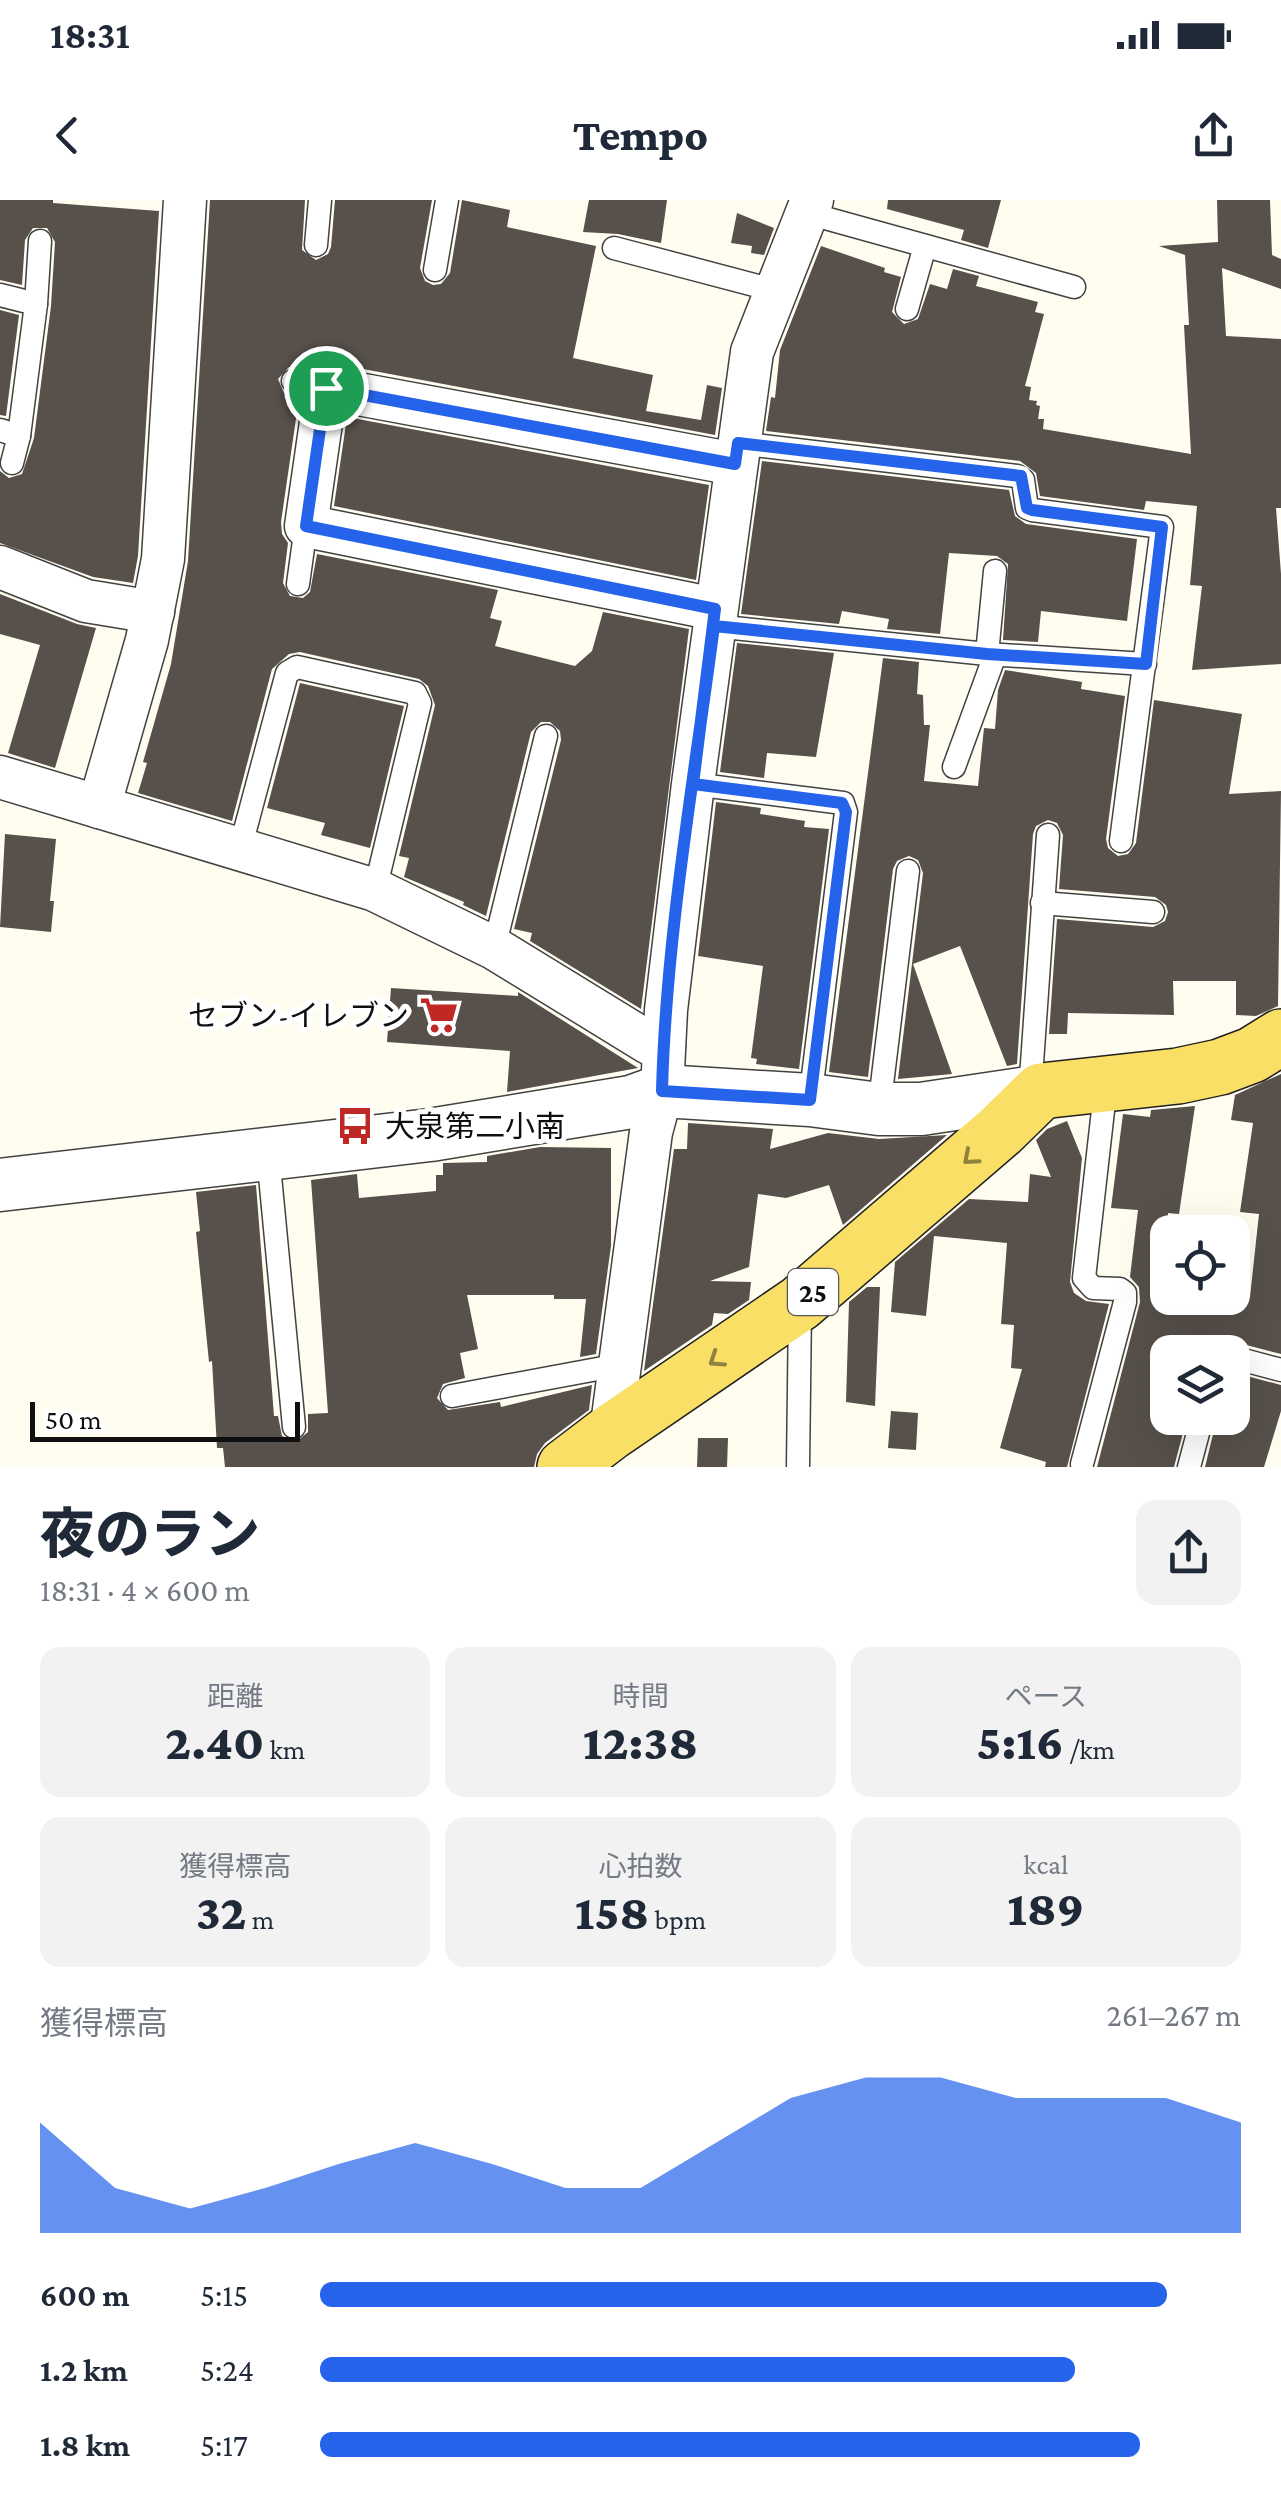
<!DOCTYPE html>
<html lang="ja">
<meta charset="utf-8">
<style>
:root{--surface:#fff;--page:#f2f2f3;--text:#1f2937;--muted:#747a83;--accent:#2563eb}
body{margin:0;font-family:"Crimson Pro","Noto Sans JP",serif;background:var(--page);color:var(--text);height:100vh;display:flex;flex-direction:column;font-size:38px;white-space:nowrap}
*{box-sizing:border-box;margin:0}
p{font-size:32px;color:var(--muted)}
.icon{flex:none;width:55px;height:55px;fill:none;stroke:currentColor;stroke-width:2;stroke-linecap:round;stroke-linejoin:round}
.map{position:relative;height:1267px;overflow:hidden}
.panel{display:flex;flex-direction:column;background:var(--surface);flex:1}
.panel>*{flex:none}
.controls{position:absolute;left:1150px;top:1015px;display:grid;gap:20px}
.controls a{display:grid;place-items:center;width:100px;height:100px;border-radius:20px;background:var(--surface);box-shadow:0 10px 40px #0002;font-size:50px}
.scale{position:absolute;left:30px;bottom:25px;width:270px;box-sizing:border-box;padding-left:10px;border:5px solid #0f0f0f;border-top:0;font-size:28px;line-height:35px;white-space:nowrap;color:#0f0f0f;-webkit-text-stroke:8px #fff;paint-order:stroke}
.pin{position:absolute;display:grid;place-items:center;width:85px;height:85px;color:#fff;margin:-42px;border:5px solid #fff;border-radius:50%;box-shadow:0 2px 10px #0007}
.round{display:grid;place-items:center;flex:none;width:105px;height:105px;border-radius:20px;background:var(--page)}
.summary{display:flex;align-items:center;justify-content:space-between;height:170px;padding:0 40px}
h1{font-size:55px;font-weight:800;line-height:75px}
.stats{display:grid;grid-template-columns:repeat(3,1fr);gap:15px;height:170px;padding:10px 40px}
.stats div{display:grid;align-content:center;border-radius:20px;background:var(--page);text-align:center}
.stats b{font-size:50px;font-weight:800}
.stats small{font-size:28px;font-weight:400}
.stats p{font-size:28px}
.chart{height:280px;padding:20px 40px}
.chart p{display:flex;justify-content:space-between}
.chart svg{width:100%;height:180px;margin-top:10px;fill:var(--accent);opacity:.7}
ul{padding:0 40px;list-style:none;font-size:32px}
li{display:grid;grid-template-columns:160px 120px 1fr;align-items:center;height:75px}
li i{height:25px;border-radius:12px;background:var(--accent)}
.status{display:flex;justify-content:space-between;align-items:center;height:70px;padding:0 50px;background:var(--surface);direction:ltr}
.status svg{height:28px;fill:currentColor}
header{display:flex;justify-content:space-between;align-items:center;height:130px;padding:0 40px;background:var(--surface);font-size:45px;font-weight:800}
.map>svg:first-child{display:block}
.building{fill:#57504b}
.lines{fill:none;stroke-linecap:round;stroke-linejoin:round}
.service-casing{stroke:#424242;stroke-width:25}
.minor-casing{stroke:#424242;stroke-width:45}
.tertiary-casing{stroke:#424242;stroke-width:55}
.primary-casing{stroke:#202020;stroke-width:58}
.service{stroke:#fff;stroke-width:22}
.minor{stroke:#fff;stroke-width:42}
.tertiary{stroke:#fff;stroke-width:52}
.primary{stroke:#f9df66;stroke-width:55}
.oneway{stroke:#90813f}
.route-casing{stroke:#fff;stroke-width:20}
.route{stroke:#2563eb;stroke-width:12}
.labels{text-anchor:middle;dominant-baseline:central;stroke-width:10;stroke-linejoin:round;paint-order:stroke}
.shield{fill:#fff;stroke:#575757;stroke-width:2.5}
.shield-label{font-size:28px;font-weight:bold;fill:#0f0f0f}
.poi-label{font-size:30px;fill:#0f0f0f;stroke:#fff;text-anchor:end}
</style>
<div class="status"><b>18:31</b><svg viewBox="0 0 49 12"><path d="M0 12V9h3v3zM5 12V6h3v6zM10 12V3h3v9zM15 12V0h3v12zM26 1h20v11H26zM47 4h2v5h-2z"/></svg></div>
<header><svg class="icon" aria-label="back" viewBox="0 0 24 24"><path d="M15 5l-7 7 7 7"/></svg>Tempo<svg class="icon" aria-label="share" viewBox="0 0 24 24"><path d="M12 15V3M7 8l5-5 5 5M5 13v7h14v-7"/></svg></header>
<div class="map">
<svg width="1281" height="1267" viewBox="0 0 1281 1267">
<rect width="100%" height="100%" fill="#fffdf0"/>
<g class="building">
<polygon points="0,0 53,0 53,3 159,11 138,356 133,383 93,377 0,343 0,271 9,278 22,274 34,238 51,106 55,42 47,28 33,28 25,40 22,85 0,80"/>
<polygon points="210,0 305,0 302,50 316,60 328,54 331,47 335,0 432,0 420,68 425,81 433,85 441,84 450,73 462,0 510,10 507,27 596,46 573,158 653,175 646,211 701,220 707,185 722,188 715,235 331,163 318,164 310,169 289,167 278,179 284,193 299,198 281,322 282,334 288,343 283,383 290,396 303,398 310,392 317,354 498,390 490,418 502,421 495,446 575,466 592,451 603,412 689,429 641,809 530,741 532,733 514,729 561,540 560,531 550,522 541,522 531,532 486,716 463,705 464,702 404,677 409,658 399,656 435,505 428,486 419,479 300,452 289,454 272,469 232,621 138,593 147,563 143,562 171,464 188,361"/>
<polygon points="589,0 667,0 661,43 618,34 583,32"/>
<polygon points="888,0 1001,0 988,48 961,40 964,30 887,9"/>
<polygon points="1217,0 1270,0 1272,55 1281,59 1281,89 1222,68 1226,136 1281,139 1281,308 1276,308 1281,374 1281,464 1192,470 1202,386 1190,385 1197,306 1146,301 1144,310 1040,296 1036,273 1020,261 766,231 771,197 775,198 780,150 821,46 885,68 884,72 901,77 892,112 904,124 918,119 930,84 947,89 953,69 979,76 976,86 1038,102 1035,112 1044,114 1025,186 1031,187 1029,200 1037,201 1036,205 1040,206 1038,219 1044,219 1043,229 1191,254 1184,125 1189,125 1185,55 1159,46 1218,42"/>
<polygon points="737,13 774,28 764,55 751,53 752,46 731,43"/>
<polygon points="0,110 19,115 6,216 0,215"/>
<polygon points="347,217 709,285 696,380 334,306"/>
<polygon points="762,261 1009,290 1015,316 1026,324 1137,339 1127,421 1041,411 1038,442 1003,440 1008,364 997,356 949,353 940,434 887,429 889,419 842,411 839,424 741,414"/>
<polygon points="0,394 77,424 96,428 55,568 8,553 40,445 0,434"/>
<polygon points="737,443 834,453 816,557 767,553 764,578 720,572"/>
<polygon points="883,458 919,462 917,494 923,495 924,525 930,525 924,581 978,586 984,528 995,529 998,490 1005,470 1082,482 1081,489 1125,496 1106,639 1108,648 1118,656 1128,654 1136,643 1154,500 1242,514 1229,594 1281,591 1278,806 1256,816 1236,815 1236,781 1173,781 1174,815 1068,813 1067,834 1049,834 1057,719 1153,727 1165,721 1168,712 1166,705 1155,697 1059,689 1063,635 1057,623 1048,620 1036,626 1033,634 1017,864 1007,866 960,746 913,764 952,874 898,879 923,673 918,660 909,656 897,661 893,669 868,877 829,872"/>
<polygon points="300,483 404,506 370,648 321,635 325,623 267,608"/>
<polygon points="716,602 761,608 760,614 805,621 804,627 829,629 799,869 756,864 757,859 751,858 763,766 698,756"/>
<polygon points="5,634 56,639 50,701 54,701 51,732 0,727"/>
<polygon points="391,788 518,796 518,792 638,868 507,892 510,851 387,842"/>
<polygon points="1281,874 1281,1154 1235,1142 1222,1146 1218,1152 1168,1152 1168,1218 1187,1218 1174,1267 1097,1267 1140,1102 1139,1087 1130,1077 1138,1010 1111,1008 1123,914 1150,917 1151,910 1195,906 1179,1014 1168,1013 1168,1098 1237,1098 1238,1094 1250,1097 1259,1014 1240,1012 1253,923 1231,920 1235,895"/>
<polygon points="1067,921 1082,958 1070,1082 1074,1093 1086,1101 1109,1104 1067,1267 1045,1267 1046,1262 1000,1248 1022,1169 1011,1168 1014,1125 1001,1124 1007,1043 934,1036 926,1116 891,1112 895,1062 969,999 1028,1002 1030,974 1051,977 1036,940 1047,929"/>
<polygon points="688,923 773,929 770,949 828,933 879,939 947,935 843,1025 829,985 786,998 758,994 749,1067 710,1081 751,1082 749,1100 728,1114 714,1113 712,1125 644,1171 674,949 687,949"/>
<polygon points="540,947 611,948 611,1046 596,1154 580,1157 586,1099 554,1099 554,1095 467,1095 478,1149 460,1153 465,1178 443,1184 437,1198 448,1210 500,1202 501,1207 592,1185 589,1210 545,1243 537,1254 534,1267 225,1267 223,1248 217,1248 212,1161 209,1162 196,1032 200,1031 196,992 256,985 274,1216 278,1216 282,1236 296,1242 308,1232 308,1214 328,1213 311,980 357,974 359,998 436,991 436,975 443,975 443,963 487,962 487,956"/>
<polygon points="867,1087 880,1087 875,1206 846,1202 849,1102"/>
<polygon points="1243,1175 1281,1185 1281,1211 1264,1267 1205,1267 1217,1218 1232,1218"/>
<polygon points="891,1211 918,1213 916,1250 888,1248"/>
<polygon points="698,1238 728,1238 727,1267 697,1267"/>
</g>
<g class="lines">
<g class="service-casing">
<g id="service">
<polyline points="807,13 1074,87"/>
<polyline points="316,45 320,0"/>
<polyline points="614,48 777,91"/>
<polyline points="435,70 447,0"/>
<polyline points="0,95 36,104 19,236 0,230"/>
<polyline points="36,104 40,41"/>
<polyline points="907,109 925,46"/>
<polyline points="293,181 326,188"/>
<polyline points="737,243 1017,276 1023,280 1027,308 1032,310 1162,327 1121,641"/>
<polyline points="12,263 19,236"/>
<polyline points="298,384 306,326"/>
<polyline points="714,426 987,454 1145,464"/>
<polyline points="987,454 995,371"/>
<polyline points="954,567 995,455"/>
<polyline points="693,584 843,603 846,612 810,900"/>
<polyline points="240,649 287,473 297,467 415,493 420,503 375,690"/>
<polyline points="1042,703 1153,712"/>
<polyline points="494,748 546,536"/>
<polyline points="1030,892 1048,635"/>
<polyline points="879,909 908,671"/>
<polyline points="268,955 294,1227"/>
<polyline points="1232,1157 1281,1170"/>
<polyline points="452,1196 619,1165"/>
<polyline points="1082,1264 1125,1102 1125,1093 1120,1089 1093,1088 1084,1078 1106,884"/>
<polyline points="798,1267 800,1107"/>
<polyline points="1189,1267 1202,1218"/>
</g>
</g>
<g class="minor-casing">
<g id="minor">
<polyline points="0,367 86,401 153,412"/>
<polyline points="715,409 306,326 326,188 735,264"/>
<polyline points="0,577 375,690 494,748 649,843 664,845"/>
<polyline points="99,607 147,440 163,359 185,0"/>
<polyline points="611,1232 651,932 662,891 666,810 693,584 752,152 812,0"/>
</g>
</g>
<g class="tertiary-casing">
<polyline id="tertiary" points="0,985 430,935 631,902 662,891 810,900 879,909 921,909 1041,891"/>
</g>
<g class="primary-casing">
<polyline id="primary" points="565,1267 611,1232 800,1103 1000,931 1041,891 1178,876 1220,867 1252,855 1281,837"/>
</g>
<use href="#service" class="service"/>
<use href="#minor" class="minor"/>
<use href="#tertiary" class="tertiary"/>
<use href="#primary" class="primary"/>
</g>
<defs><path id="oneway-chevron" d="M-2-3.5L2.5 0L-2 3.5" fill="none" stroke-width="1.6" stroke-linecap="round" stroke-linejoin="round" transform="scale(2.5)"/></defs>
<g class="oneway">
<use href="#oneway-chevron" transform="translate(970 958) rotate(139)"/>
<use href="#oneway-chevron" transform="translate(716 1160) rotate(146)"/>
</g>
<g class="lines">
<g class="route-casing">
<path id="route" d="M326 188 306 326 715 409 693 584 842 603 846 612 810 900 662 891C666 736 694 580 714 426L987 454 1146 464 1162 327 1032 310 1027 308 1021 276 738 243 735 264 326 188"/>
</g>
<use href="#route" class="route"/>
</g>
<defs>
<g id="supermarket-bare" transform="scale(3)"><path d="M-6-5.5h2.5l.6 2H6L4.5 2H-2.5L-4.4-4H-6ZM-1.5 3.2a1.3 1.3 0 1 0 .1 0ZM3 3.2a1.3 1.3 0 1 0 .1 0Z" fill="#c02825" stroke="#fff" stroke-width="2.5" paint-order="stroke"/></g>
<g id="bus-bare" transform="scale(3)"><path d="M-5-6H5V4H4V6H2V4H-2V6H-4V4H-5ZM-3.5-4V0h7V-4ZM-3.5 1.2v1.5H-2V1.2ZM2 1.2v1.5H3.5V1.2Z" fill="#c02825" stroke="#fff" stroke-width="2.5" paint-order="stroke"/></g>
</defs>
<g fill-rule="evenodd">
<use href="#supermarket-bare" x="439" y="815"/>
<use href="#bus-bare" x="355" y="926"/>
</g>
<g class="labels">
<rect class="shield" x="788" y="1069" width="50" height="46" rx="8"/>
<g class="shield-label">
<text x="813" y="1092">25</text>
</g>
<g class="poi-label">
<text x="409" y="815">セブン-イレブン</text>
<text x="385" y="926" text-anchor="start">大泉第二小南</text>
</g>
</g>
</svg>
<div class="controls">
<a><svg class="icon" aria-label="locate" viewBox="0 0 24 24"><circle cx="12" cy="12" r="6"/><path d="M12 2v4M12 18v4M2 12h4M18 12h4"/></svg></a>
<a><svg class="icon" aria-label="layers" viewBox="0 0 24 24"><path d="M12 4l9 5-9 5-9-5zM3 14l9 5 9-5"/></svg></a>
</div>
<div class="scale">50 m</div>
<div class="pin" style="left:326px;top:188px;background:#1e9e55"><svg class="icon" aria-label="arrive" viewBox="0 0 24 24"><path d="M6 21V4h12l-3 4 3 4H6"/></svg></div>
</div>
<section class="panel">
<div class="summary"><div><h1>夜のラン</h1><p>18:31 · 4 × 600 m</p></div><a class="round"><svg class="icon" aria-label="share" viewBox="0 0 24 24"><path d="M12 15V3M7 8l5-5 5 5M5 13v7h14v-7"/></svg></a></div>
<div class="stats">
<div><p>距離</p><b>2.40<small> km</small></b></div>
<div><p>時間</p><b>12:38</b></div>
<div><p>ペース</p><b>5:16<small> /km</small></b></div>
</div>
<div class="stats">
<div><p>獲得標高</p><b>32<small> m</small></b></div>
<div><p>心拍数</p><b>158<small> bpm</small></b></div>
<div><p>kcal</p><b>189</b></div>
</div>
<div class="chart"><p><span>獲得標高</span>261–267 m</p>
<svg viewBox="0 0 160 44" preserveAspectRatio="none"><path d="M0 44V17L10 33L20 38L30 33L40 27L50 22L60 27L70 33L80 33L90 22L100 11L110 6L120 6L130 11L140 11L150 11L160 17V44z"/></svg>
</div>
<ul>
<li><b>600 m</b>5:15<i style="width:92%"></i></li>
<li><b>1.2 km</b>5:24<i style="width:82%"></i></li>
<li><b>1.8 km</b>5:17<i style="width:89%"></i></li>
</ul>
</section>
